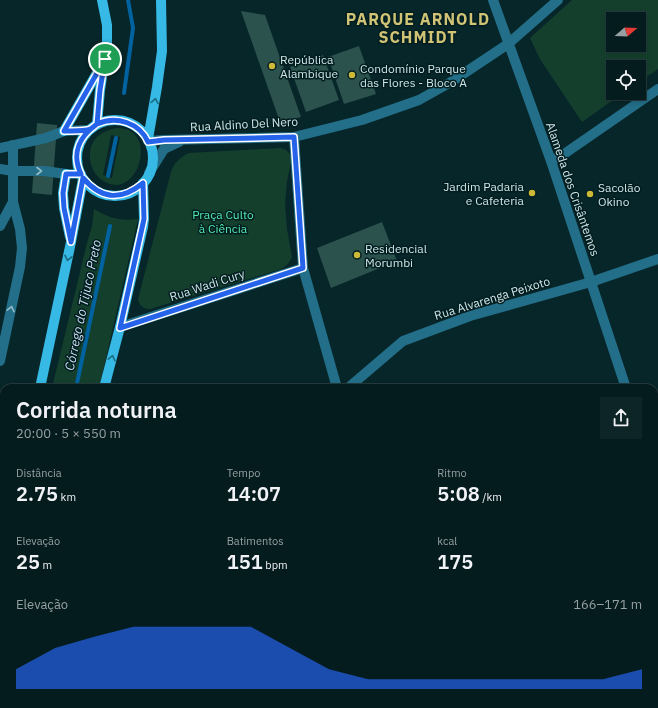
<!DOCTYPE html>
<html lang="pt">
<meta charset="utf-8">
<style>
:root{--surface:#051c1f;--page:#0e2528;--text:#f1f3f6;--muted:#97a1a4;--line:#263a3d;--accent:#2563eb}
body{margin:0;font-family:"IBM Plex Sans",sans-serif;background:var(--page);color:var(--text);height:100vh;display:flex;flex-direction:column;font-size:15px;white-space:nowrap}
*{box-sizing:border-box;margin:0}
p{font-size:13px;color:var(--muted)}
.icon{flex:none;width:22px;height:22px;fill:none;stroke:currentColor;stroke-width:2;stroke-linecap:round;stroke-linejoin:round}
.map{position:relative;flex:1;overflow:hidden}
.sheet{position:absolute;left:0px;top:384px;width:658px;height:324px;display:flex;flex-direction:column;background:var(--surface);border-radius:12px 12px 0 0;box-shadow:0 2px 6px #0003,0 0 0 1px var(--line)}
.sheet>*{flex:none}
.needle{width:26px;rotate:71deg}
.tools{position:absolute;left:606px;top:12px;display:grid;gap:8px}
.tools a{display:grid;place-items:center;width:40px;height:40px;border-radius:0px;background:var(--surface);box-shadow:0 2px 6px #0003,0 0 0 1px var(--line);font-size:20px}
.pin{position:absolute;display:grid;place-items:center;width:34px;height:34px;color:#fff;margin:-17px;border:2px solid #fff;border-radius:50%;box-shadow:0 1px 4px #0007}
.round{display:grid;place-items:center;flex:none;width:42px;height:42px;border-radius:0px;background:var(--page)}
.head{display:flex;align-items:center;justify-content:space-between;height:68px;padding:0 16px}
h1{font-size:22px;font-weight:600;line-height:30px}
.stats{display:grid;grid-template-columns:repeat(3,1fr);gap:6px;height:68px;padding:4px 16px}
.stats div{display:grid;align-content:center}
.stats b{font-size:20px;font-weight:600}
.stats small{font-size:11px;font-weight:400}
.stats p{font-size:11px}
.chart{height:112px;padding:8px 16px}
.chart p{display:flex;justify-content:space-between}
.chart svg{width:100%;height:72px;margin-top:4px;fill:var(--accent);opacity:.7}
.map>svg:first-child{display:block}
.green{fill:#153f2d;fill-rule:evenodd}
.lines{fill:none;stroke-linecap:round;stroke-linejoin:round}
.stream{stroke:#0063a0;stroke-width:4}
.building{fill:#2b524c}
.minor{stroke:#236f89;stroke-width:10}
.primary{stroke:#36b9e5;stroke-width:10}
.oneway{stroke:#1b6b82}
.oneway2{stroke:#93bcc6}
.route-casing{stroke:#fff;stroke-width:8}
.route{stroke:#2563eb;stroke-width:5}
.poi-dot{fill:#cdb938;stroke:#001d20;stroke-width:1.5}
.labels{text-anchor:middle;dominant-baseline:central;stroke-width:3;stroke-linejoin:round;paint-order:stroke}
.poi-label{font-size:12px;fill:#d0e5e7;stroke:#001d20;text-anchor:start}
.street-label{font-size:12px;fill:#d0e5e7;stroke:#001d20}
.park-label{font-size:12px;fill:#55eaad;stroke:#001d20}
.water-label{font-size:13px;font-style:italic;fill:#cddff1;stroke:#001d20}
.district-label{font-size:16px;font-weight:bold;letter-spacing:1px;fill:#d0c375;stroke:#001d20}
</style>
<div class="map">
<svg width="658" height="708" viewBox="0 0 658 708">
<rect width="100%" height="100%" fill="#072629"/>
<g class="green">
<path d="M572 0H658V69L639 82V67H613V93H623L582 122 540 59 530 38ZM613 19H639V45H613Z"/>
<path d="M116 128C161 126 138 205 102 180 89 171 85 149 97 137 102 132 109 130 116 128ZM111 135 120 137 112 178 103 175Z"/>
<path d="M281 148 286 150 289 153 292 158 287 181 285 205 287 229 292 257 290 261 287 265 281 269 150 309C143 309 139 305 138 299L171 172C174 163 180 157 189 153Z"/>
<path d="M94 209C111 219 119 221 138 219L99 388H52L87 243 92 226Z"/>
</g>
<g class="lines">
<g class="stream">
<polyline points="124,93 133,28 128,0"/>
<polyline points="108,176 116,138"/>
<polyline points="76,388 110,226"/>
<polyline points="27,704 28,708"/>
</g>
</g>
<g class="building">
<polygon points="241,11 265,15 301,117 280,122"/>
<polygon points="359,46 376,94 344,104 328,57"/>
<polygon points="323,55 339,100 306,112 290,67"/>
<polygon points="37,123 57,125 52,195 32,193"/>
<polygon points="382,222 397,261 331,288 317,248"/>
</g>
<g class="lines">
<g class="minor">
<polyline points="493,0 551,161 626,388"/>
<polyline points="294,137 303,268 337,388"/>
<polyline points="148,141 164,140 294,137 362,120 419,100 451,82 508,44 558,0"/>
<polyline points="0,148 46,138 64,131 89,130"/>
<polyline points="551,161 564,154 658,89"/>
<polyline points="0,169 13,171 44,171 66,174 81,174"/>
<polyline points="149,173 164,149 179,142"/>
<polyline points="0,226 13,202 13,145"/>
<polyline points="120,327 303,268"/>
<polyline points="0,361 20,267 22,248 20,229 13,202"/>
<polyline points="348,388 403,341 470,316 591,282 658,259"/>
<polyline points="654,430 658,428"/>
<polyline points="654,475 658,488"/>
<polyline points="654,576 658,575"/>
<polyline points="136,704 137,708"/>
<polyline points="284,704 284,708"/>
</g>
<g class="primary">
<circle cx="115" cy="158" r="38"/>
<polyline points="97,124 100,90 107,46 107,25 102,0"/>
<polyline points="64,131 101,66"/>
<polyline points="148,139 157,87 162,51 161,0"/>
<polyline points="66,174 63,193 64,208 70,237"/>
<polyline points="40,388 71,242 83,179"/>
<polyline points="104,388 120,327 143,227 144,219 143,183"/>
<polyline points="0,607 4,581"/>
<polyline points="56,708 56,704"/>
</g>
</g>
<defs><path id="oneway-chevron" d="M-2-3.5L2.5 0L-2 3.5" fill="none" stroke-width="1.6" stroke-linecap="round" stroke-linejoin="round"/></defs>
<g class="oneway">
<use href="#oneway-chevron" transform="translate(155 101) rotate(-80)"/>
<use href="#oneway-chevron" transform="translate(68 258) rotate(102)"/>
<use href="#oneway-chevron" transform="translate(112 358) rotate(-76)"/>
</g>
<g class="oneway2">
<use href="#oneway-chevron" transform="translate(39 171)"/>
<use href="#oneway-chevron" transform="translate(11 309) rotate(-78)"/>
</g>
<g class="lines">
<g class="route-casing">
<path id="route" d="M105 59 100 90 97 124C80 136 71 153 81 174H66L63 193 64 208 71 242 83 178C102 200 121 201 143 183L144 219 120 328 303 268 294 137 164 140 148 142C140 123 116 115 97 124 94 126 91 130 87 130 80 131 72 131 64 131L105 59"/>
</g>
<use href="#route" class="route"/>
</g>
<g class="poi-dot">
<circle cx="272" cy="66" r="4"/>
<circle cx="352" cy="75" r="4"/>
<circle cx="532" cy="193" r="4"/>
<circle cx="590" cy="194" r="4"/>
<circle cx="357" cy="255" r="4"/>
</g>
<g class="labels">
<g class="poi-label">
<text x="280" y="59">República<tspan x="280" dy="14">Alambique</tspan></text>
<text x="360" y="68">Condomínio Parque<tspan x="360" dy="14">das Flores - Bloco A</tspan></text>
<text x="524" y="186" text-anchor="end">Jardim Padaria<tspan x="524" dy="14">e Cafeteria</tspan></text>
<text x="598" y="187">Sacolão<tspan x="598" dy="14">Okino</tspan></text>
<text x="365" y="248">Residencial<tspan x="365" dy="14">Morumbi</tspan></text>
</g>
<g class="street-label">
<text transform="translate(244 124) rotate(-3)">Rua Aldino Del Nero</text>
<text transform="translate(573 189) rotate(71)">Alameda dos Crisântemos</text>
<text transform="translate(207 285) rotate(-18)">Rua Wadi Cury</text>
<text transform="translate(492 298) rotate(-17)">Rua Alvarenga Peixoto</text>
</g>
<g class="park-label">
<text x="223" y="214">Praça Culto<tspan x="223" dy="14">à Ciência</tspan></text>
</g>
<g class="water-label">
<text transform="translate(83 305) rotate(-78)">Córrego do Tijuco Preto</text>
</g>
<g class="district-label">
<text x="418" y="19">PARQUE ARNOLD<tspan x="418" dy="18">SCHMIDT</tspan></text>
</g>
</g>
</svg>
<div class="tools">
<a><svg class="needle" viewBox="-14 -14 28 28"><path d="M0-13l5 13h-10z" fill="#e53935"/><path d="M0 13l5-13h-10z" fill="#97a1a4"/></svg></a>
<a><svg class="icon" aria-label="locate" viewBox="0 0 24 24"><circle cx="12" cy="12" r="6"/><path d="M12 2v4M12 18v4M2 12h4M18 12h4"/></svg></a>
</div>
<div class="pin" style="left:105px;top:59px;background:#1e9e55"><svg class="icon" aria-label="arrive" viewBox="0 0 24 24"><path d="M6 21V4h12l-3 4 3 4H6"/></svg></div>
<section class="sheet">
<div class="head"><div><h1>Corrida noturna</h1><p>20:00 · 5 × 550 m</p></div><a class="round"><svg class="icon" aria-label="share" viewBox="0 0 24 24"><path d="M12 15V3M7 8l5-5 5 5M5 13v7h14v-7"/></svg></a></div>
<div class="stats">
<div><p>Distância</p><b>2.75<small> km</small></b></div>
<div><p>Tempo</p><b>14:07</b></div>
<div><p>Ritmo</p><b>5:08<small> /km</small></b></div>
</div>
<div class="stats">
<div><p>Elevação</p><b>25<small> m</small></b></div>
<div><p>Batimentos</p><b>151<small> bpm</small></b></div>
<div><p>kcal</p><b>175</b></div>
</div>
<div class="chart"><p><span>Elevação</span>166–171 m</p>
<svg viewBox="0 0 160 44" preserveAspectRatio="none"><path d="M0 44V32L10 19L20 12L30 6L40 6L50 6L60 6L70 19L80 32L90 38L100 38L110 38L120 38L130 38L140 38L150 38L160 32V44z"/></svg>
</div>
</section>
</div>
